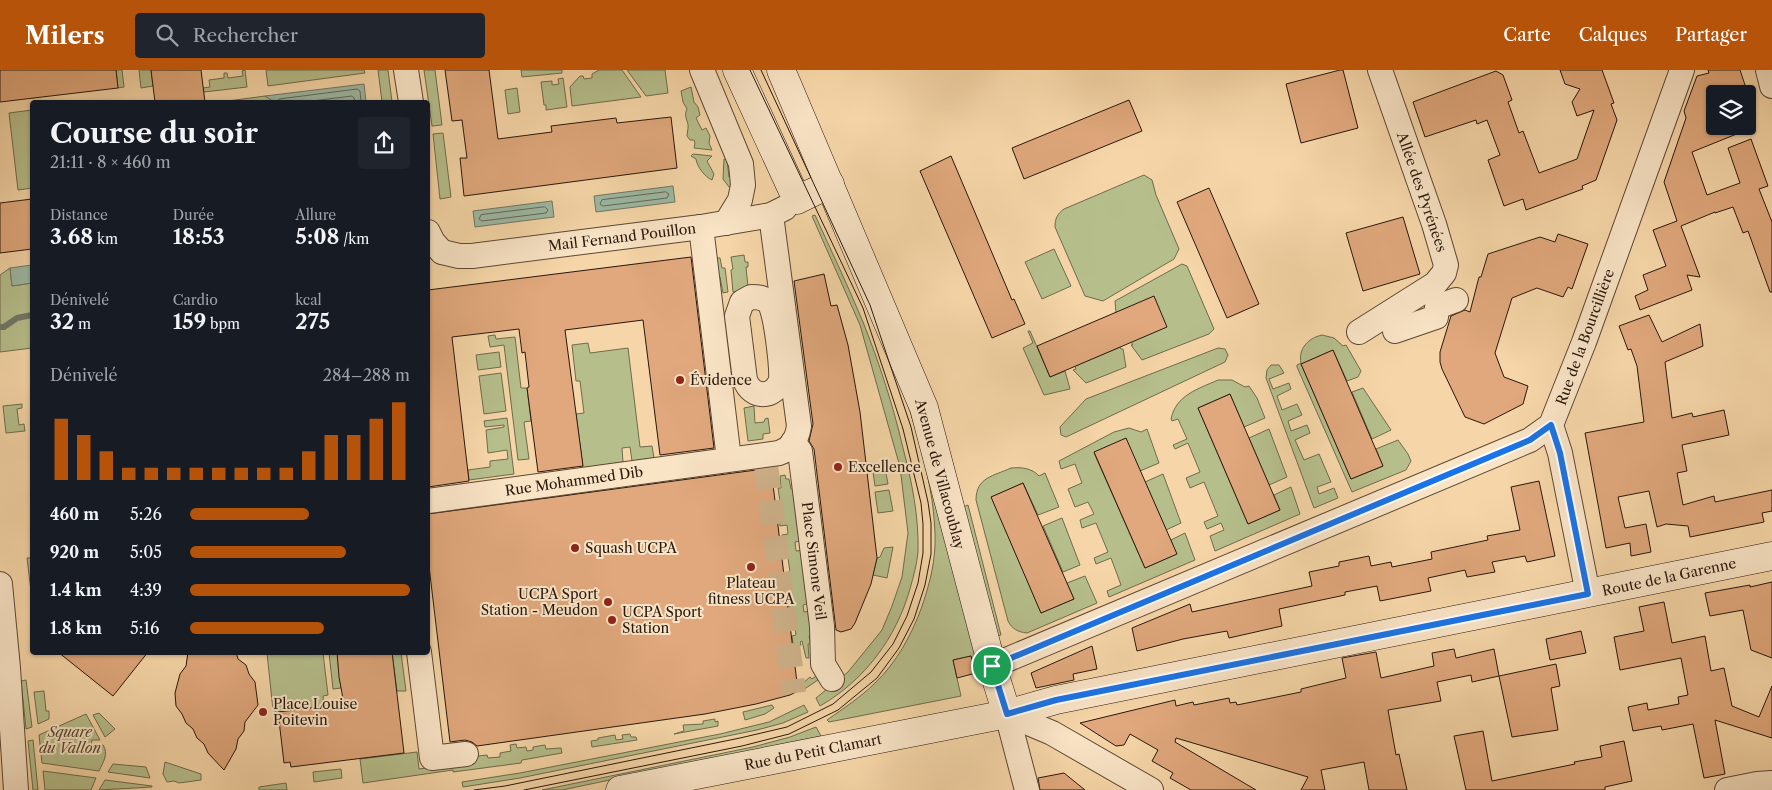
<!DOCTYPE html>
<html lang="fr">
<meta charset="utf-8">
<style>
:root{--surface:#171b24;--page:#20242c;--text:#f1f3f6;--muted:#9ea1a6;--accent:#b45309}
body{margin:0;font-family:"Libre Caslon Text",serif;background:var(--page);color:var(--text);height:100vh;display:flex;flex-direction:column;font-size:19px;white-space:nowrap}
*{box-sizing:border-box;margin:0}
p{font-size:16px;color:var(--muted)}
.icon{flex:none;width:28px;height:28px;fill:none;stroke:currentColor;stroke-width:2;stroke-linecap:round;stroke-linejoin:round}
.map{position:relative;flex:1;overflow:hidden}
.side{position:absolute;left:30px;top:30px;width:400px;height:555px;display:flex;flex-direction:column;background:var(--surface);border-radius:5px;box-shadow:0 1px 4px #0004}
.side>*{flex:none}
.controls{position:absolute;left:1706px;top:15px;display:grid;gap:10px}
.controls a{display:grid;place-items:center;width:50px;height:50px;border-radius:5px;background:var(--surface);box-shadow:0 1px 4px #0004;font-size:25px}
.pin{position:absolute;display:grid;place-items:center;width:42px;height:42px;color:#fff;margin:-21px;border:2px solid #fff;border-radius:50%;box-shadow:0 1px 5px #0007}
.round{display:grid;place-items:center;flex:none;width:52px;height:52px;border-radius:5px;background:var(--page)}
.headline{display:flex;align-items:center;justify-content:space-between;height:85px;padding:0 20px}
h1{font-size:28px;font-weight:800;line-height:38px}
.metrics{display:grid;grid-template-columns:repeat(3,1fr);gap:8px;height:85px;padding:5px 20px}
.metrics div{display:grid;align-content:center}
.metrics b{font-size:21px;font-weight:800}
.metrics small{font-size:14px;font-weight:400}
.metrics p{font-size:14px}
.chart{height:140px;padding:10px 20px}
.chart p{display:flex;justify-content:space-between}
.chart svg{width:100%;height:90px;margin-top:5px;stroke:var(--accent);stroke-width:6}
ul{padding:0 20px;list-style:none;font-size:16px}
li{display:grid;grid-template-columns:80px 60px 1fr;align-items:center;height:38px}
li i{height:12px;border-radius:6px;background:var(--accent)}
header{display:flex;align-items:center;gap:30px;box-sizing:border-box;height:70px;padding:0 25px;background:var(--accent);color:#fff}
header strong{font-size:24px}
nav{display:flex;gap:28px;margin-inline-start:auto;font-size:18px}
.search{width:350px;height:45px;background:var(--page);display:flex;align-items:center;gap:12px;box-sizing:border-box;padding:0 18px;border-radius:5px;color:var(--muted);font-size:19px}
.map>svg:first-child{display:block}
.green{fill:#b6bf8c;stroke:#6f6b4c}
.water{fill:#9db9a4;stroke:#6e7867}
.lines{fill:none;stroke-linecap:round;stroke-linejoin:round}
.shore{stroke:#626858;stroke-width:1}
.stream{stroke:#6e7867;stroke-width:6}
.building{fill:#e0a87c;stroke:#28170c}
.street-tunnel{stroke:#cdb089;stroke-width:24;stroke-dasharray:24 12;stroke-linecap:butt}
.street-casing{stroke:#5c4733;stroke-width:26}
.secondary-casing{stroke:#28170c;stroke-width:29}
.street{stroke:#f9e4c6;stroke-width:24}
.secondary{stroke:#f9e4c6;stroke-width:28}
.tram{stroke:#28170c;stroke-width:1}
.route-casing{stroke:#fff;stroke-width:10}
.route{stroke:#1a73e8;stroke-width:6}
.poi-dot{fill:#8f2418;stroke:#f9e4c6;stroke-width:2}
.labels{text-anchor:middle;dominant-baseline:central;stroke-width:4;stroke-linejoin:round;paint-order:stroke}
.street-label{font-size:14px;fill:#28170c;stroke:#f9e4c6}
.poi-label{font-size:14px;fill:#28170c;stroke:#f9e4c6;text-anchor:start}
.park-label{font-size:14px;font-style:italic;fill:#534932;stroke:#f9e4c6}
</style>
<header>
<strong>Milers</strong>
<div class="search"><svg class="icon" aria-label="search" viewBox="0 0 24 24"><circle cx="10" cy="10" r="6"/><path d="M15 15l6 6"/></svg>Rechercher</div>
<nav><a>Carte</a><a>Calques</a><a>Partager</a></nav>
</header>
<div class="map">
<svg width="1772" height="720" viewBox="0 0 1772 720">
<rect width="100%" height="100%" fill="#f6d6a8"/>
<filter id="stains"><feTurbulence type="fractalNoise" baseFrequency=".004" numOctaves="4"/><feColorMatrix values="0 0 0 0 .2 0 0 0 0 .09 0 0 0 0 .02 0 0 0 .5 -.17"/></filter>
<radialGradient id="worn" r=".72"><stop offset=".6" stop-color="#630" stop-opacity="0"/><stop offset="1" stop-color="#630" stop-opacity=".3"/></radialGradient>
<g class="green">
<polygon points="116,0 122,0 124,17 118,18"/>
<polygon points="139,0 151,0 153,16 141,18"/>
<polygon points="245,0 247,17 204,22 203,18 210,17 209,10 224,8 224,3 227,3 228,8 243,6 242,1"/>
<polygon points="266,0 364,0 365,3 268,16"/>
<polygon points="378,0 388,0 392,32 382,32"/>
<polygon points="424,0 435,0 442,55 432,56"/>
<polygon points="521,0 562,0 562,3 522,7"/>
<polygon points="599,0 622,0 641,27 572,36 570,17 580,6 583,6 584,9 592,8 592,4"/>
<polygon points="627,0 665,0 668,23 646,26"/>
<polygon points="563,8 567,37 546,40 546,35 544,35 541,12 552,11 552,15 559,14 558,9"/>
<path d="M691 17 694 32 698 37 700 45 696 48 702 60 706 58 710 66 709 73 712 80 694 78 695 73 694 70H690L687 66C687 63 688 61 688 58 689 51 683 47 687 39L683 32 681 21Z"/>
<polygon points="517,18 520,42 508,44 505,20"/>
<polygon points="265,26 274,32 228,32 228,31"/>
<polygon points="32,40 32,118 18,120 9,43"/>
<polygon points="443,63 451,127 440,129 433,64"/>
<path d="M693 84 712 86 707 91 714 104 712 110C705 107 697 97 696 89L691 86Z"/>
<polygon points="724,89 727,90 729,107 735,106 736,116 729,117 723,109"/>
<path d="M1144 105 1152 110 1156 125 1179 179 1174 189 1103 231 1085 226 1055 157C1055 149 1057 144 1064 139Z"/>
<path d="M815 145C831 180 848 216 863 252 879 292 893 335 903 378 912 412 919 447 918 482 917 494 913 508 910 519 896 568 865 610 820 636L816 628 848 602 882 560 892 536 902 507 908 463 900 397 860 255 812 146Z"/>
<polygon points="1054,179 1071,216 1042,229 1025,192"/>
<polygon points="744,185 745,192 748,192 748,197 746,197 748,217 744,221 733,222 731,200 733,199 731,187"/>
<polygon points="714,188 720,188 722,198 725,198 728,222 723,223 720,207 717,207"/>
<polygon points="1182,194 1187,196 1214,259 1209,264 1142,290 1131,275 1133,275 1131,272 1116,243 1115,231"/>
<polygon points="10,198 12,216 32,213 32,278 0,282 0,205"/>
<polygon points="1028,261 1030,261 1050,307 1065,301 1070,319 1044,325 1023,278 1033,273"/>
<polygon points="495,265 496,269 515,267 521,318 527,318 531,351 524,352 529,389 518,390 504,275 490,277 488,266"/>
<path d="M1322 265 1334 268 1343 276 1346 275 1361 301 1358 307 1347 311 1333 280 1301 294 1351 409 1383 396 1376 379 1398 370 1408 384 1411 391 1406 400 1352 422 1297 297V295L1301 293C1298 279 1308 268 1322 265Z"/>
<polygon points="588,273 590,283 628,278 640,377 652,376 654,388 632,391 630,377 622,378 623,392 583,398 576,344 584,343 580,311 576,311 572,275"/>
<polygon points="1120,277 1121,279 1123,279 1126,297 1086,313 1073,300 1076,299 1075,296"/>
<polygon points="1218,278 1225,279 1228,285 1225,292 1066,367 1061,365 1060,357 1086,329"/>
<polygon points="499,282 501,297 478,300 476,285"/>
<path d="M893 288 906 311 982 601 976 603 971 586 953 590 961 626 829 652 827 650C844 638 861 627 875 613 896 593 911 566 921 539 928 519 934 498 935 476 937 416 911 345 893 288Z"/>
<polygon points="1271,295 1279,295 1284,303 1269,309 1273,319 1289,313 1291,319 1277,326 1282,340 1297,334 1302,345 1288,351 1291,361 1307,355 1310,363 1295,370 1304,390 1319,384 1331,412 1317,417 1319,424 1334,418 1338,428 1314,438 1266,308 1267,300"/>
<polygon points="501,303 506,341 484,344 479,306"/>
<path d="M1218 310H1232L1245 317 1249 316 1257 328 1265 348 1244 357 1230 324 1198 338 1248 454 1280 440 1274 425 1291 417 1300 444 1215 481 1210 466 1224 460 1221 453 1207 459 1204 452 1218 446 1204 412 1190 418 1186 408 1200 402 1188 373 1175 379 1173 375 1187 369 1178 349 1172 351 1171 349C1176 325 1198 319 1218 310Z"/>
<polygon points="1363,318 1391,360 1372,369 1352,322"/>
<polygon points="22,334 22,338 17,339 19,355 24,354 25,361 6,363 3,336"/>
<polygon points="754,336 755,353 764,352 765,349 768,348 770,363 763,364 763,369 748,371 744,338"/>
<polygon points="507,348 514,404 469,410 468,400 490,397 490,391 508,389 507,380 488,383 486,360 504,357 504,355 485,357 484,351"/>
<polygon points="1129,358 1141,362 1147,359 1159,393 1140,401 1094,383 1145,498 1176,484 1171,470 1185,463 1195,490 1109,527 1107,521 1121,515 1111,488 1096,494 1094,488 1108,482 1096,453 1082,458 1080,450 1094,444 1088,432 1075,437 1068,419 1082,413 1075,394 1061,399 1059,391 1114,362"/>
<polygon points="1269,359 1287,407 1269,415 1249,368"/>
<polygon points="884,393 888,414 875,416 872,395"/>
<path d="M1011 398C1021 397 1032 398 1039 406L1045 403 1059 437 1038 445 1023 413 992 427 1041 543 1074 529 1067 513 1085 506 1097 533 1027 563C1018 562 1012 559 1008 551L976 430C976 407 994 406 1011 398Z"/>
<polygon points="1163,404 1181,453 1166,460 1145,412"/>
<polygon points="785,405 786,409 789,409 791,419 797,418 801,471 795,472 796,481 805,480 810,533 803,535 804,542 811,541 812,565 809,566 811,574 808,574 809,588 806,588 802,571 800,572 801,575 798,576 800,587 795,588 792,566 796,565 793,543 790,544 784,503 790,502 788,488 785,488 782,465 788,464 787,455 780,456 777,432 780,432 778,418 781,418 780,406"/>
<polygon points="889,420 893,441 878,443 875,422"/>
<polygon points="968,435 1001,565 995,567 963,437"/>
<polygon points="1062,448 1080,495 1063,502 1043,456"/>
<polygon points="893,477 887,508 873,505 877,488 880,487 884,478"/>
<polygon points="27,488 32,488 32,529"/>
<polygon points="267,583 323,583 328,625 323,626 324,637 308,638 276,647 275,640 273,640"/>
<polygon points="329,583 337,583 341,618 333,619"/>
<polygon points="392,583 401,583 406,621 397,621"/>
<polygon points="819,604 824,606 800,622 798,619 804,615 803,613 810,607 812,609"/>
<polygon points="26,610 32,657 26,659 21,611"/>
<polygon points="44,621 46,641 49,641 49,649 38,654 34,622"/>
<polygon points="772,635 774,638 765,644 745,650 743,642"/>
<polygon points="804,635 808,642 783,653 757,660 520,708 463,717 462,712 520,703 720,664 769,652"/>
<polygon points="99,643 115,659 105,667 93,645"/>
<path d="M86 644 100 670H92L91 676 103 675C109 684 103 692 99 701L42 693 39 665Z"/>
<polygon points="715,649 715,652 718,651 718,656 674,664 684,661 683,655 703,654 703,651"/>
<polygon points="816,657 821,666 562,720 542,720 753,677 790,667"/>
<polygon points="630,664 631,667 636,667 637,670 592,677 591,671 598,670 598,668 615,665 616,670 623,669 622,665"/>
<polygon points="33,670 38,720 33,720 28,671"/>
<polygon points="516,674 517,678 526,677 527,681 533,680 533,677 545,675 546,679 561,678 562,683 522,690 521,693 453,702 453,700 363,713 360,689 417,682 419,699 445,695 445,690 487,685 488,688 500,687 500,683 511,681 510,675"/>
<polygon points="165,692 201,704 201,710 179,713 174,711 167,712 163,704"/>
<polygon points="113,694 146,697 150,708 108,702"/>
<polygon points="341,699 342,708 314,712 313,702"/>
<polygon points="43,701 96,708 91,720 45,720"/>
<polygon points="105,710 152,716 152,717 99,720"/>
<polygon points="286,713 287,720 259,720 259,717"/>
</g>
<g class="water">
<polygon points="364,14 366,32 274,32 265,26"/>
<polygon points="673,116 675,132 596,142 594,126"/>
<polygon points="552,131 554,147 475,157 473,141"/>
<polygon points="32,195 32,213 12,216 10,198"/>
</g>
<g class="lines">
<g class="shore">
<polyline points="276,32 279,29 357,19 360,21 361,32"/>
<polyline points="304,32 352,26 354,28 355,32"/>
<polygon points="666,122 669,124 667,128 603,136 600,134 602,130"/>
<polygon points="545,137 548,140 546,143 482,151 479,149 481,145"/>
</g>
<polyline class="stream" points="0,257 4,257 17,248 32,245"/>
</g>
<g class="building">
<polygon points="0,0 116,0 118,18 0,32"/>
<polygon points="151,0 201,0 205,32 155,32"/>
<polygon points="445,0 489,0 498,69 552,62 551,56 616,48 617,53 671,47 677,98 464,126 460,88 467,88 462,50 452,51"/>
<polygon points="1340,0 1343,0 1358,58 1301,73 1286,14"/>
<polygon points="1560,0 1602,0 1614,33 1611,34 1617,50 1596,110 1582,116 1583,119 1526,140 1523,129 1504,136 1488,90 1500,85 1487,50 1477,54 1476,50 1425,67 1413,32 1496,1 1503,5 1512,30 1508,32 1519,63 1523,61 1539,103 1577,89 1594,40 1577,46 1572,32 1580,19 1565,14"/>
<polygon points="1708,0 1740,0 1747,21 1739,24 1715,24 1715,56 1754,57 1692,82 1707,125 1740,113 1728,78 1751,69 1768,116 1759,119 1772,152 1772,222 1770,222 1748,161 1743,163 1733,137 1715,143 1715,142 1681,156 1700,207 1687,205 1692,220 1640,240 1635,226 1648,220 1643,205 1666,196 1653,160 1677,151 1664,112 1686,48 1684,41 1697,6 1709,3"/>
<polygon points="1129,30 1142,61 1024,109 1012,78"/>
<polygon points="951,86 1012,230 1014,229 1025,254 992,268 920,101"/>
<polygon points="1209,118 1259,234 1227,248 1177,132"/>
<polygon points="32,129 32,179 0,183 0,133"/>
<polygon points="1403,147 1420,204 1363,221 1346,163"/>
<polygon points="1558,164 1588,174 1572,219 1568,217 1563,227 1537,218 1512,228 1495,283 1504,307 1528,316 1523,334 1484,354 1465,347 1442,299 1440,292 1440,282 1451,246 1465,240 1470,242 1479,207 1481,207 1488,184 1540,167 1555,172"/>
<polygon points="691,187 714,378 660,385 643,250 565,260 583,396 538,402 527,318 529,317 525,282 522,283 519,259 452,267 469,411 428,417 428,220"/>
<polygon points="824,204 831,236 837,235 848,275 860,342 877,488 871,514 855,553 851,559 841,562 836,560 814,379 809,371 813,354 794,211"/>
<polygon points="1154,226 1167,257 1050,307 1037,276"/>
<polygon points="1649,245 1662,272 1700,254 1703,276 1665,292 1672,348 1692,343 1693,347 1724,340 1729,365 1682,375 1687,401 1677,403 1683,435 1714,426 1715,432 1772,420 1772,441 1762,443 1764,452 1690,467 1688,456 1666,454 1657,457 1649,421 1618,427 1625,458 1646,454 1651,482 1631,486 1630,473 1606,478 1585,363 1644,352 1637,296 1631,279 1628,280 1619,256"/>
<polygon points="1333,280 1383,396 1351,409 1301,294"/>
<polygon points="1230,324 1280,440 1248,454 1198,338"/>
<polygon points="1126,368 1177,484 1145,498 1094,382"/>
<polygon points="771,398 798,621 790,625 756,634 705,644 477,676 472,672 465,670 450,672 428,488 428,444"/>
<polygon points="1539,411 1555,486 1527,492 1525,486 1492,492 1495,502 1467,507 1465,500 1428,508 1431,521 1380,531 1377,516 1345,522 1345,525 1279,539 1282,556 1229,568 1227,561 1183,569 1137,581 1132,558 1190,534 1192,542 1312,516 1309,502 1339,496 1339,492 1369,486 1371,496 1391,492 1392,497 1432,489 1431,482 1488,470 1487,466 1520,460 1511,417"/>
<polygon points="1023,413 1074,529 1041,543 991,427"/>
<polygon points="1772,512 1772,588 1751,580 1743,540 1710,546 1705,523 1750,515 1750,517"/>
<polygon points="1664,532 1672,573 1705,566 1711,601 1724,598 1732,636 1759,647 1772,616 1772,668 1715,650 1725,704 1704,708 1693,654 1662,660 1661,656 1633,661 1628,637 1647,633 1648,640 1679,634 1678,627 1688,625 1681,588 1620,600 1614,567 1644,561 1639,537"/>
<polygon points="1581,561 1586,583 1550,590 1546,569"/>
<polygon points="1092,576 1097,599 1073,604 1074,610 1036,618 1031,603"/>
<polygon points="1454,579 1456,588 1494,579 1499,606 1472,612 1471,605 1437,612 1441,631 1388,640 1396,685 1399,684 1407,720 1369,720 1364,692 1321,700 1325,720 1301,720 1308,707 1176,668 1175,672 1256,720 1191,720 1170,708 1173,703 1152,691 1158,680 1130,664 1124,675 1116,676 1080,653 1175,630 1176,636 1193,632 1194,635 1229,628 1230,633 1236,632 1237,635 1301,622 1301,619 1346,608 1342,588 1376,582 1381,608 1434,596 1432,583"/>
<polygon points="58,582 148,582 113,626"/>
<polygon points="188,582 236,582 238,589 246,595 249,604 255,612 258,635 245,652 244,661 238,669 236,679 224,700 208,683 204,674 197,668 193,659 186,653 182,644 176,636 175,623 180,604 186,596"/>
<polygon points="337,582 392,582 404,683 291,697 290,692 284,693 278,642 344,634 339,607"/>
<polygon points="971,586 976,603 957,608 953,590"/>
<polygon points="1556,594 1560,616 1551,618 1558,660 1512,667 1499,606"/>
<polygon points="1483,661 1492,711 1575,694 1574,692 1602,687 1600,676 1624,671 1632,711 1605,717 1605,720 1466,720 1454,666"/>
<polygon points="1064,703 1085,720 1040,720 1038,708"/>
</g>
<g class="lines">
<polyline class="street-tunnel" points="766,395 794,623"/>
<g class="street-casing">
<g id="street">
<polyline points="406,0 411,32"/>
<polyline points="702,0 741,94 743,115 740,130 726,153"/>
<polyline points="1768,0 1772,16"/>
<polyline points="701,157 729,389"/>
<polyline points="428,162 433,172 442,182"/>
<polyline points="442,182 459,186 472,186 701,157 771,145 785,138"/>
<path d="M751 227C757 227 764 227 769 233 776 240 782 298 781 310 774 329 752 329 745 310L737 246 742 232Z"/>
<polyline points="1395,261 1436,247 1437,237 1456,230"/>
<polyline points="1359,262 1435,214 1444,203 1446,195 1434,154 1380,0"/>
<polyline points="1551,355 1560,383 1588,524"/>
<polyline points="793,372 800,381 822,556 823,594 832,609"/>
<path d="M428 431 779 383C792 379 797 369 799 356L771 145"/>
<polyline points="0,514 8,598 16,720"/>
<polyline points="419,582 432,688 466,684"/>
<polyline points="992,596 1530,370 1551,355 1584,272 1682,0"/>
<polyline points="1007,644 1052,663 1151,720"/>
<polyline points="1007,644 1027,720"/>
<polyline points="1727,720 1757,714 1772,713"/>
</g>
</g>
<g class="secondary-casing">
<g id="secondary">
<polyline points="737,0 797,130 830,114"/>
<polyline points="781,0 924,338 992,596 1007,644"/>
<polyline points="620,720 1007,644 1056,630 1772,486"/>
</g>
</g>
<use href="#street" class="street"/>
<use href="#secondary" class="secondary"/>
<g class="tram">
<polyline points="474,720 505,716 740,668 787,657 833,634 871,602 893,574 907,546 918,513 923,483 923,454 921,433 903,359 863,238 750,0"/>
<polyline points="524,720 742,676 789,664 838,640 877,608 899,578 914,549 925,515 931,484 931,453 928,432 911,357 870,235 761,0"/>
</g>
</g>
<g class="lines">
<g class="route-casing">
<polygon id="route" points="1551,355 1560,383 1588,524 1056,630 1007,644 992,596 1530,370"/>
</g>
<use href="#route" class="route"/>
</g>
<g class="poi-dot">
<circle cx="680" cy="310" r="5"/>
<circle cx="838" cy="397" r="5"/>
<circle cx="575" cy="478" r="5"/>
<circle cx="751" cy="497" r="5"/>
<circle cx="608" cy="532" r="5"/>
<circle cx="612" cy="550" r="5"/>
<circle cx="263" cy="642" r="5"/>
</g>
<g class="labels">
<g class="street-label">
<text transform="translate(1422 122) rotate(71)">Allée des Pyrénées</text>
<text transform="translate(622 167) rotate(-7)">Mail Fernand Pouillon</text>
<text transform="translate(1585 267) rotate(-70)">Rue de la Bourcillière</text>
<text transform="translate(940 404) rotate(75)">Avenue de Villacoublay</text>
<text transform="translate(574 411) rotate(-8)">Rue Mohammed Dib</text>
<text transform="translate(814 491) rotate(83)">Place Simone Veil</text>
<text transform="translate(1669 507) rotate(-12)">Route de la Garenne</text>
<text transform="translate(813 682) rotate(-11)">Rue du Petit Clamart</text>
</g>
<g class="poi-label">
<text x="690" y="310">Évidence</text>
<text x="848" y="397">Excellence</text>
<text x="585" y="478">Squash UCPA</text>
<text x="751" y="513" text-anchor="middle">Plateau<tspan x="751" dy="16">fitness UCPA</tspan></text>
<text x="598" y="524" text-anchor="end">UCPA Sport<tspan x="598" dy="16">Station - Meudon</tspan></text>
<text x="622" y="542">UCPA Sport<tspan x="622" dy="16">Station</tspan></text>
<text x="273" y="634">Place Louise<tspan x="273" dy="16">Poitevin</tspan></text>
</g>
<g class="park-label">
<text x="70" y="662">Square<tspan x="70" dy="16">du Vallon</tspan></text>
</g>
</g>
<rect width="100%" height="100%" filter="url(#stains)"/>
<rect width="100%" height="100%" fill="url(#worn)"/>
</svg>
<div class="controls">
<a><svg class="icon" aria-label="layers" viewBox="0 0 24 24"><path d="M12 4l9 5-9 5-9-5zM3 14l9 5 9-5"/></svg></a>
</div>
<div class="pin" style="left:992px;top:596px;background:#1e9e55"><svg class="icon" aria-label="arrive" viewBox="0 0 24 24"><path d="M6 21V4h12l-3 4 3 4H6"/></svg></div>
<section class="side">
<div class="headline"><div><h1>Course du soir</h1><p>21:11 · 8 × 460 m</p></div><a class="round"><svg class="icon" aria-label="share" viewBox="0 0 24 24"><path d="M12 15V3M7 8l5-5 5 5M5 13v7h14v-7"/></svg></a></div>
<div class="metrics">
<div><p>Distance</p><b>3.68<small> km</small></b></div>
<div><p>Durée</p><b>18:53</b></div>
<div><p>Allure</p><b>5:08<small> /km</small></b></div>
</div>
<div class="metrics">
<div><p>Dénivelé</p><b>32<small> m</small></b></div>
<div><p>Cardio</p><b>159<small> bpm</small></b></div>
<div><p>kcal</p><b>275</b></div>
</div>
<div class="chart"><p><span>Dénivelé</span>284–288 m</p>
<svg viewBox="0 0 160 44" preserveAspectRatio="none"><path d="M5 44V14M15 44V22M25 44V30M35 44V38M45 44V38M55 44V38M65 44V38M75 44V38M85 44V38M95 44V38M105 44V38M115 44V30M125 44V22M135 44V22M145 44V14M155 44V6"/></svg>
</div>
<ul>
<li><b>460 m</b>5:26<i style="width:54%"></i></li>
<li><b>920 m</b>5:05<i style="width:71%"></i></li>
<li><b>1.4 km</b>4:39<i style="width:100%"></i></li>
<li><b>1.8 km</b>5:16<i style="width:61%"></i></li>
</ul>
</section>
</div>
